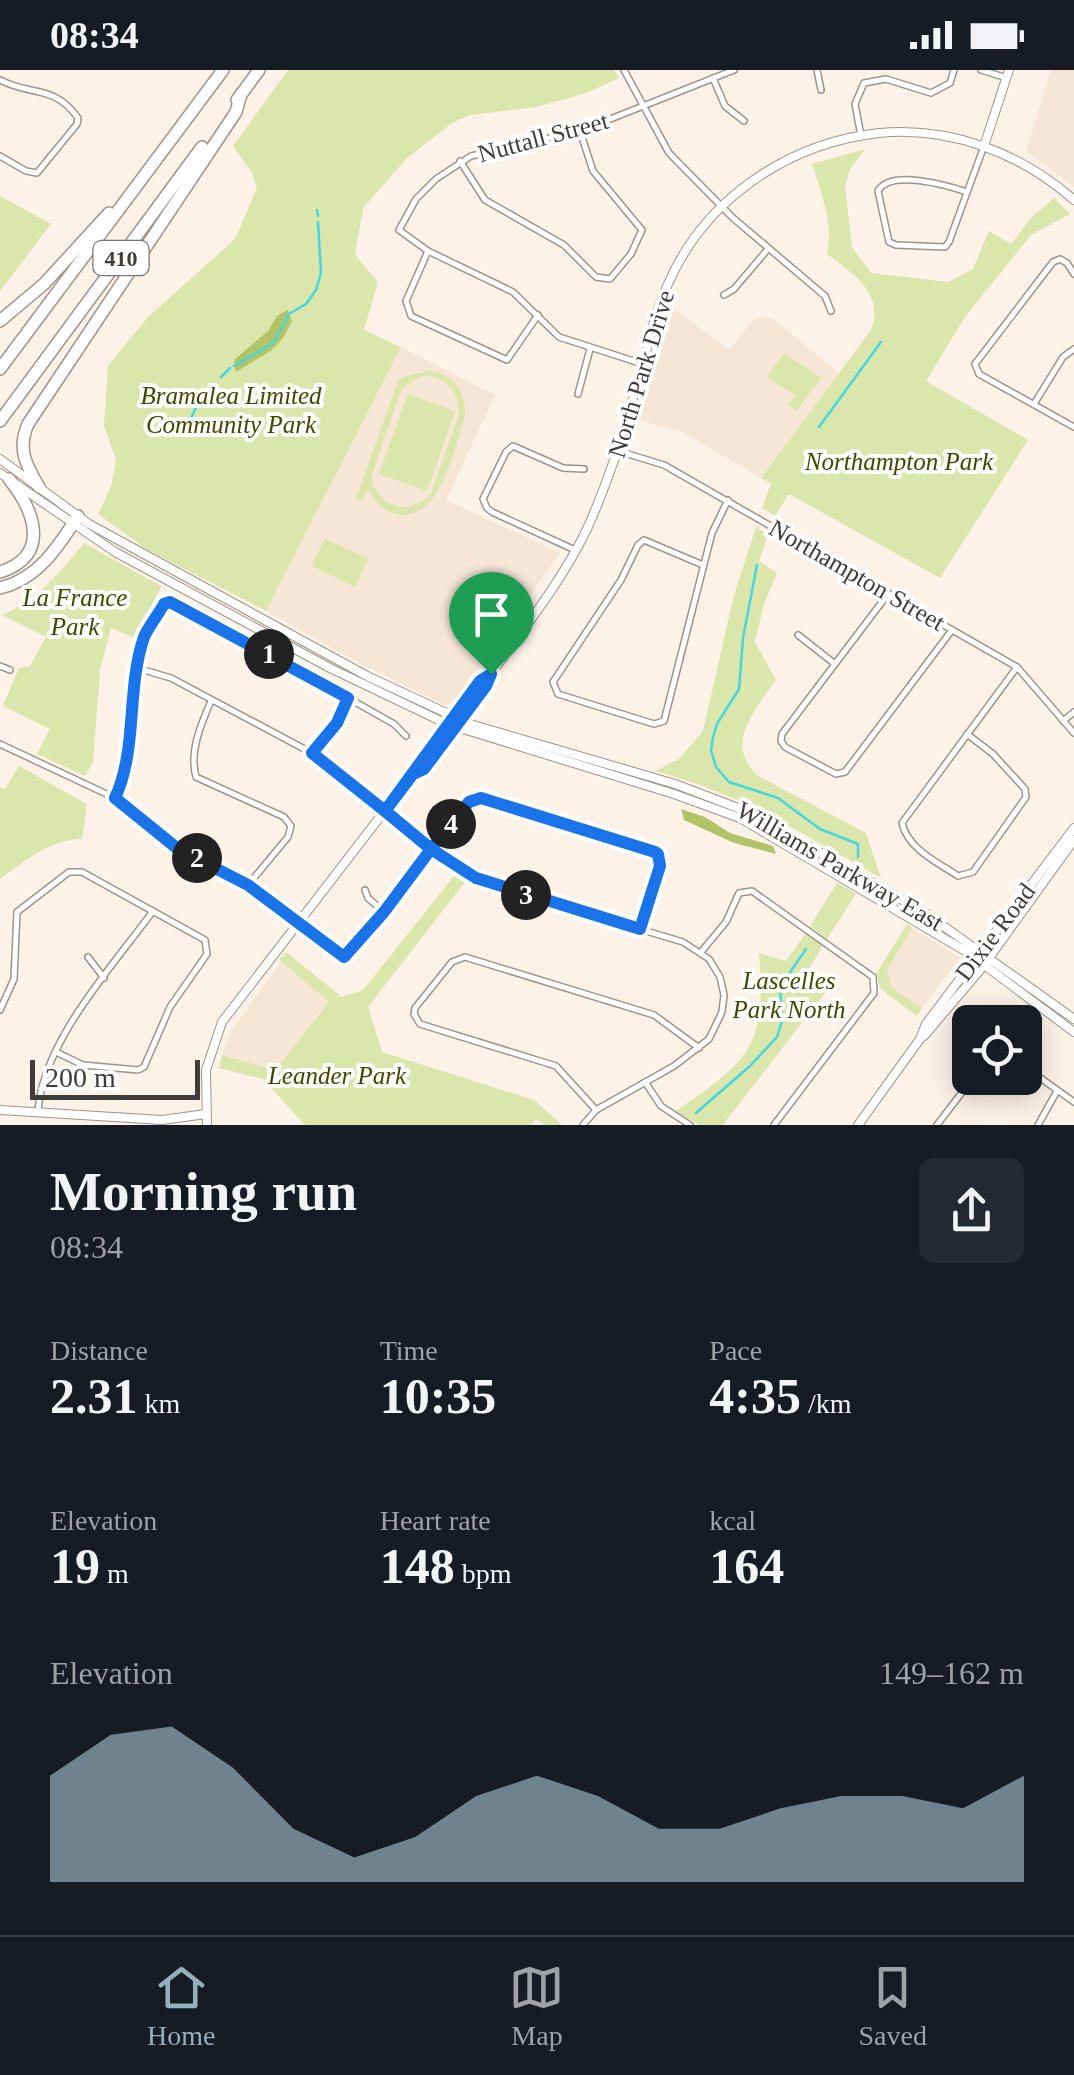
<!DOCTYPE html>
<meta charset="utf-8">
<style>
:root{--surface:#171b24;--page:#242831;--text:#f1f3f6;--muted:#9ea1a6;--line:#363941;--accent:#93b0bc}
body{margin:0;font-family:"Times New Roman",serif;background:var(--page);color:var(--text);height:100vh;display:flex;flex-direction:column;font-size:38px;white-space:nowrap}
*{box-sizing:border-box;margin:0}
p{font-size:32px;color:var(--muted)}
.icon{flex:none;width:55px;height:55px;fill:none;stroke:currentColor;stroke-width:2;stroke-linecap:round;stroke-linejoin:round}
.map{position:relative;height:1055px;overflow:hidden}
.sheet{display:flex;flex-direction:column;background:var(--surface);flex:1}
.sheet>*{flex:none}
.fabs{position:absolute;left:952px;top:935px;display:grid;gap:20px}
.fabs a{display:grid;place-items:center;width:90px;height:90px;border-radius:15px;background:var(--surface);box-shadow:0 5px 25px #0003;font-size:50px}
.scale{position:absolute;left:30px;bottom:25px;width:170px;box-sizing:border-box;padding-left:10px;border:5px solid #403c38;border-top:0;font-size:28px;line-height:35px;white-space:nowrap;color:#403c38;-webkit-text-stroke:8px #fff;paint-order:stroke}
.pin{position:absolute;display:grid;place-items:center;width:85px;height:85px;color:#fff;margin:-102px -42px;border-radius:50% 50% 50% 0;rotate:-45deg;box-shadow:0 0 10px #0007}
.pin .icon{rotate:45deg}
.km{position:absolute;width:50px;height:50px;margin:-25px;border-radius:50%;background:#222;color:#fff;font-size:28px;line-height:50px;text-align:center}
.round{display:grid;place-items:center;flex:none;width:105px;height:105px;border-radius:15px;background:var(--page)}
.head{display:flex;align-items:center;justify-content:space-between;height:170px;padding:0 50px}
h1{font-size:55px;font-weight:800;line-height:75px}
.stats{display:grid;grid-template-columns:repeat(3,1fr);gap:15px;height:170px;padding:10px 50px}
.stats div{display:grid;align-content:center}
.stats b{font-size:50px;font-weight:800}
.stats small{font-size:28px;font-weight:400}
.stats p{font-size:28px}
.chart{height:280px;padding:20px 50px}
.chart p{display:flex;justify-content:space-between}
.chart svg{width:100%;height:180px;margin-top:10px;fill:var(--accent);opacity:.7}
.status{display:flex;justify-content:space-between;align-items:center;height:70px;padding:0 50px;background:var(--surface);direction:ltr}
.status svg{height:28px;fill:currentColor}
.dock{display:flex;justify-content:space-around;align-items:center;height:140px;border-top:2px solid var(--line);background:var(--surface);font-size:28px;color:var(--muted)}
.dock a{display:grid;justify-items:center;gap:5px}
.dock .active{color:var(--accent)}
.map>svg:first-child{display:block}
.built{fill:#f6e6d5}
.green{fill:#dae6ab;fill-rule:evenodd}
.forest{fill:#b3c367}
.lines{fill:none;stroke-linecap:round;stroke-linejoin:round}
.stream{stroke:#47d6de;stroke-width:2.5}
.street-casing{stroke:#9e948a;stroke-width:8}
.secondary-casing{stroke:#9e948a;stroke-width:10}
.highway-casing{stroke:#9e948a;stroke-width:14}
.street{stroke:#fff;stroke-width:5}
.secondary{stroke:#fff;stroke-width:8}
.highway{stroke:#fff;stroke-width:11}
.route-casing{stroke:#fff;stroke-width:20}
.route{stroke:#1a73e8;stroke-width:12}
.labels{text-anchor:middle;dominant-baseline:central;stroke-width:8;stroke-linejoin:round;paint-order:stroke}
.shield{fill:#fff;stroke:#797674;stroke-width:2.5}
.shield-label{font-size:22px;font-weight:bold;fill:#403c38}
.street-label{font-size:25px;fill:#403c38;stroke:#fff}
.park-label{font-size:25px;font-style:italic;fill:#404800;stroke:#fff}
</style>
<div class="status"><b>08:34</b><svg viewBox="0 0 49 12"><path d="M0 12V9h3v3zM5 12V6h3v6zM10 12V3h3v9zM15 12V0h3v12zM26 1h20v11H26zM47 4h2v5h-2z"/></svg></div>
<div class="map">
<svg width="1074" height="1055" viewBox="0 0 1074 1055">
<rect width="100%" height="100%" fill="#fdf2e8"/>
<g class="built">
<polygon points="1051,0 1074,0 1074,117 1026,81"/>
<polygon points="673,238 729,280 755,248 772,248 839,303 761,408 685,363 639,350"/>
<polygon points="401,277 495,325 446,430 560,483 455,632 445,635 359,593 266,541"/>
<polygon points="912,858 960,888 922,938 892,918 886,899"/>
<polygon points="281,892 329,932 275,1000 222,985 230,963"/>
</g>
<g class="green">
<polygon points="288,0 614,0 619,8 586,23 537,37 470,45 452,53 407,88 363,138 355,185 378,212 364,260 401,277 266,541 146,479 98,444 111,417 116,390 104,356 108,296 147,248 235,169 257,118 252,103 233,76"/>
<path d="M865 79 850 99 845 116 852 177 871 203 948 212 973 199 989 161 1011 174 1031 148 1054 128 1070 144 1031 165 965 247 926 311 1028 370 940 508 789 424 775 446 762 438 771 413 761 408 871 260C885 223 853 204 827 184 834 153 821 123 812 94Z"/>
<polygon points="0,126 51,154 0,221"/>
<polygon points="784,283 821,308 796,341 788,334 796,326 767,307"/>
<path d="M428 301C454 304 466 320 465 346 454 377 441 453 397 444 382 441 374 431 368 418L362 432 356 429 399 308ZM421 306C447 306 461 322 458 347L432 421 425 430 406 438 385 432 373 415 372 404 402 318Z"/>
<polygon points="408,324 455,341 427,421 379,404"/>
<path d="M756 457 768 464 759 491 777 503 764 534 755 572 776 610C755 641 723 673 758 706L866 763 881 808C801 764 745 725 655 701L679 689 703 661 734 525Z"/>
<polygon points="325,468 368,489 355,517 312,496"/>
<path d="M84 473 161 516 136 569 111 558 100 600 93 692 85 706 37 684 50 659 3 636 19 598 30 596 46 567 2 545C38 530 60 502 84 473Z"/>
<path d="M19 696 87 734 82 769C50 769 25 791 0 809V717L5 719Z"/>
<polygon points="454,806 465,812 368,937 382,982 534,1030 562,1055 544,1055 536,1049 531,1055 305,1055 263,1009 219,998 222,985 275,1000 329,932 279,890 286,882 342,927 363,920"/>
<polygon points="837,813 856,824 827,869 810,856"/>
<polygon points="907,854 912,858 887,900 892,918 922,938 917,946 881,919 876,904"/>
<path d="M806 863 823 875 807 903 827 920 723 1055H700L676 1041C750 990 767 977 759 883L786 891Z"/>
</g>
<g class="forest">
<polygon points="288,240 292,251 283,268 272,280 236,302 234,290 268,261 278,245"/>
<polygon points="681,739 705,747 730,763 773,776 776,784 734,773 684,750"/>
</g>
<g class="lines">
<g class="stream">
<polyline points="317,140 318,146"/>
<polyline points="234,296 273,273 289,244 306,234 316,220 321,203 318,152"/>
<polyline points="221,307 230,298"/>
<polyline points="189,353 201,326 214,314"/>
<polyline points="819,357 881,272"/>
<polyline points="757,495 743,568 739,619 717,654 713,667 711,680 716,697 729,712 778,728 820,759 858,774 858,787"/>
<polyline points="696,1043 750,996 777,967 782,951 780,917 806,879"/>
</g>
<g class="street-casing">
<g id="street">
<polyline points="624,0 669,83 733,148 825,226 831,241"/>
<polyline points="817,0 821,20"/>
<polyline points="981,0 1007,8"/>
<polyline points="713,8 725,36 744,51"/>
<path d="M0 10C30 26 54 14 78 48L77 54 37 103 26 101 0 86"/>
<polyline points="861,66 855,34 864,13 886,9 931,23 950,13 954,0"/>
<polyline points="460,91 485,130 564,175 596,207 610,209 631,184 642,160 593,101 580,61"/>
<path d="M967 122C946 115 890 99 878 121L889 172 896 175 945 177 949 172 984 76"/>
<polyline points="428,181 406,231 411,246 507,290 538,245"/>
<polyline points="1074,204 1067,193 1060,189 1053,192 975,294 979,304 1074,357"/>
<polyline points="724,225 734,219 768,179"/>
<polyline points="643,294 559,267 513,222 428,181 399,160 416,129 436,109 471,86 580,61 734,0"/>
<polyline points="578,324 590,279"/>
<polyline points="1034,334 1063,287 1074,279"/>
<polyline points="618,381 664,395 1017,597 1074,663"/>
<polyline points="575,480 492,442 487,438 483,429 506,382 513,376 563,398 584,399"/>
<polyline points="703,495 644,470 638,475 621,510 553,612 558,624 654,654 664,651 712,463 728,430"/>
<polyline points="888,524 782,664 781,671 785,677 836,704 845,702 952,560"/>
<polyline points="798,565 835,594"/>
<polyline points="0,596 10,600"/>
<polyline points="137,598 171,608 312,683 462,801 509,820 683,872 709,889 720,907 724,925 722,942 709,969 674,996 596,1040 583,1055"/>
<path d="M211 631C201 654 189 682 196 707L284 747 291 756 288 767 248 815"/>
<polyline points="1063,651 1074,642"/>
<path d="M967 664 993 684 1025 719 1026 727 973 802 958 806C937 792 908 779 902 753L1017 597"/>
<polyline points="0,674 115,728 178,779 248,815 343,887 384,842 469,732 481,728 659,785 660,796 641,858"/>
<polyline points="312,683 337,653 348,628"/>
<path d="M115 728C137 678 126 620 144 568 149 556 158 545 164 534L170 532 348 628 394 654 406 666"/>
<polyline points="365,820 368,828 384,842"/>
<polyline points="701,882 726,852 739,823 752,821 873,907 874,923 774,1055"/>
<polyline points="88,887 104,908"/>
<polyline points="0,940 14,909 17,842 69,802 82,802 205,870 207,884 170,937 144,997 138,1000 83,995 56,982"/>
<polyline points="1025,997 1074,1032"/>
<polyline points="645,1012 661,1036 690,1055"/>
<polyline points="596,1040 556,996 420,954 414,944 415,938 452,892 465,887 654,945 699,978"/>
<path d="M38 1041C43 971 113 896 153 841"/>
<polyline points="937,1055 973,1008"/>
<polyline points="1038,1055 1057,1021"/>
</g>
</g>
<g class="secondary-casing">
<g id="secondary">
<polyline points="984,76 1009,0"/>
<polyline points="0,389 89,454 367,606 470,654 675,714 751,743 925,843 1074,949"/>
<polyline points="0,403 115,482 330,598 447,654 674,724 740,748 967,882 1074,962"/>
<path d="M413 704 424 699 486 616 491 604C525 557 562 511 587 459 610 408 626 355 641 301 649 272 655 242 668 214 705 129 788 73 879 63 950 56 1021 83 1074 130"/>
<polyline points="924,966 981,899 1074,770"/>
<polyline points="0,1040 162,1050 206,1044"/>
<polyline points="207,1055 206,1000 222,952 413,704 417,694 480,611 491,604"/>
<polyline points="858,1055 920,969 926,954 1074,758"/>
</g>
</g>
<g class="highway-casing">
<g id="highway">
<polyline points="237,30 259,0"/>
<polyline points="0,251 44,214 109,143"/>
<polyline points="0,299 223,0"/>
<polyline points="0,351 202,77"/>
<path d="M39 417C26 395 17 379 28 354L236 42 241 24"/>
<path d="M0 502C52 486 34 440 9 409"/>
<path d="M0 518C38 509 58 477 78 446"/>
</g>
</g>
<use href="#street" class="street"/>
<use href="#secondary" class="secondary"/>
<use href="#highway" class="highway"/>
</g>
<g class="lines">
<g class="route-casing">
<path id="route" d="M491 604 480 611 385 741 312 683 337 653 348 628 170 532 164 534C158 545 149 556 144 567 126 620 138 678 115 728L178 779 248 815 344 887 384 842 431 779 476 808 640 859 660 796 658 784 655 782 481 728 469 732 431 779 385 741 413 704 424 699 486 616 491 604"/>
</g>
<use href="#route" class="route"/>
</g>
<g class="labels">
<rect class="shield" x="93.5" y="171" width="55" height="34" rx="8"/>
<g class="shield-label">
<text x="121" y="188">410</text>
</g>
<g class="street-label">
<text transform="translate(543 67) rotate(-15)">Nuttall Street</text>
<text transform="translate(641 304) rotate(-73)">North Park Drive</text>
<text transform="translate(857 505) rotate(30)">Northampton Street</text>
<text transform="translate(840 796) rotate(30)">Williams Parkway East</text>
<text transform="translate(995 862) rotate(-53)">Dixie Road</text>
</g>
<g class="park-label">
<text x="231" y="325">Bramalea Limited<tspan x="231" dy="29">Community Park</tspan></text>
<text x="899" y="391">Northampton Park</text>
<text x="75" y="527">La France<tspan x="75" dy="29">Park</tspan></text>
<text x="789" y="910">Lascelles<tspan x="789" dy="29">Park North</tspan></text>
<text x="337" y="1005">Leander Park</text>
</g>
</g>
</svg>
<div class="fabs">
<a><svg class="icon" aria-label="locate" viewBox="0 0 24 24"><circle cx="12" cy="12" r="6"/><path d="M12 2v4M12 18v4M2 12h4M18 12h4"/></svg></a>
</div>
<div class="scale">200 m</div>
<div class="pin" style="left:491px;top:604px;background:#1e9e55"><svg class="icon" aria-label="arrive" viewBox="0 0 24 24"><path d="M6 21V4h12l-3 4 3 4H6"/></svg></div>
<b class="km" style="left:269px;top:584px">1</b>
<b class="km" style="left:197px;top:788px">2</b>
<b class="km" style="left:526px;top:825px">3</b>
<b class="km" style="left:451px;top:754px">4</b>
</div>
<section class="sheet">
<div class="head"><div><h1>Morning run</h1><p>08:34</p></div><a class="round"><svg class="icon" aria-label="share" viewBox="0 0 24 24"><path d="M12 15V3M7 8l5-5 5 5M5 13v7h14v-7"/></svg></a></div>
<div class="stats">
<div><p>Distance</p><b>2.31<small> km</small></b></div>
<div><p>Time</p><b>10:35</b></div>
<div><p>Pace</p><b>4:35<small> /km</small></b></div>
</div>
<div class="stats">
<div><p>Elevation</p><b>19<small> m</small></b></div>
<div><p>Heart rate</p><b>148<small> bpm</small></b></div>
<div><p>kcal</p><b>164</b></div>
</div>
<div class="chart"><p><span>Elevation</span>149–162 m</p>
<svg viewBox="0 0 160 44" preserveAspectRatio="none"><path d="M0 44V18L10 8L20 6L30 16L40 31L50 38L60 33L70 23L80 18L90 23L100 31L110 31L120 26L130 23L140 23L150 26L160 18V44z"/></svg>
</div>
</section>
<nav class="dock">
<a class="active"><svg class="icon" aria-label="home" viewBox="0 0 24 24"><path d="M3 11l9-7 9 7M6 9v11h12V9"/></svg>Home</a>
<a><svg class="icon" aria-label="map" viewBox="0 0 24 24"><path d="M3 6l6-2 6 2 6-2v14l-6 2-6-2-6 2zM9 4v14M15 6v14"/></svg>Map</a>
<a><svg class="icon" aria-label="saved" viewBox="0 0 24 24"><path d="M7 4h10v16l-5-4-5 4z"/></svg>Saved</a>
</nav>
